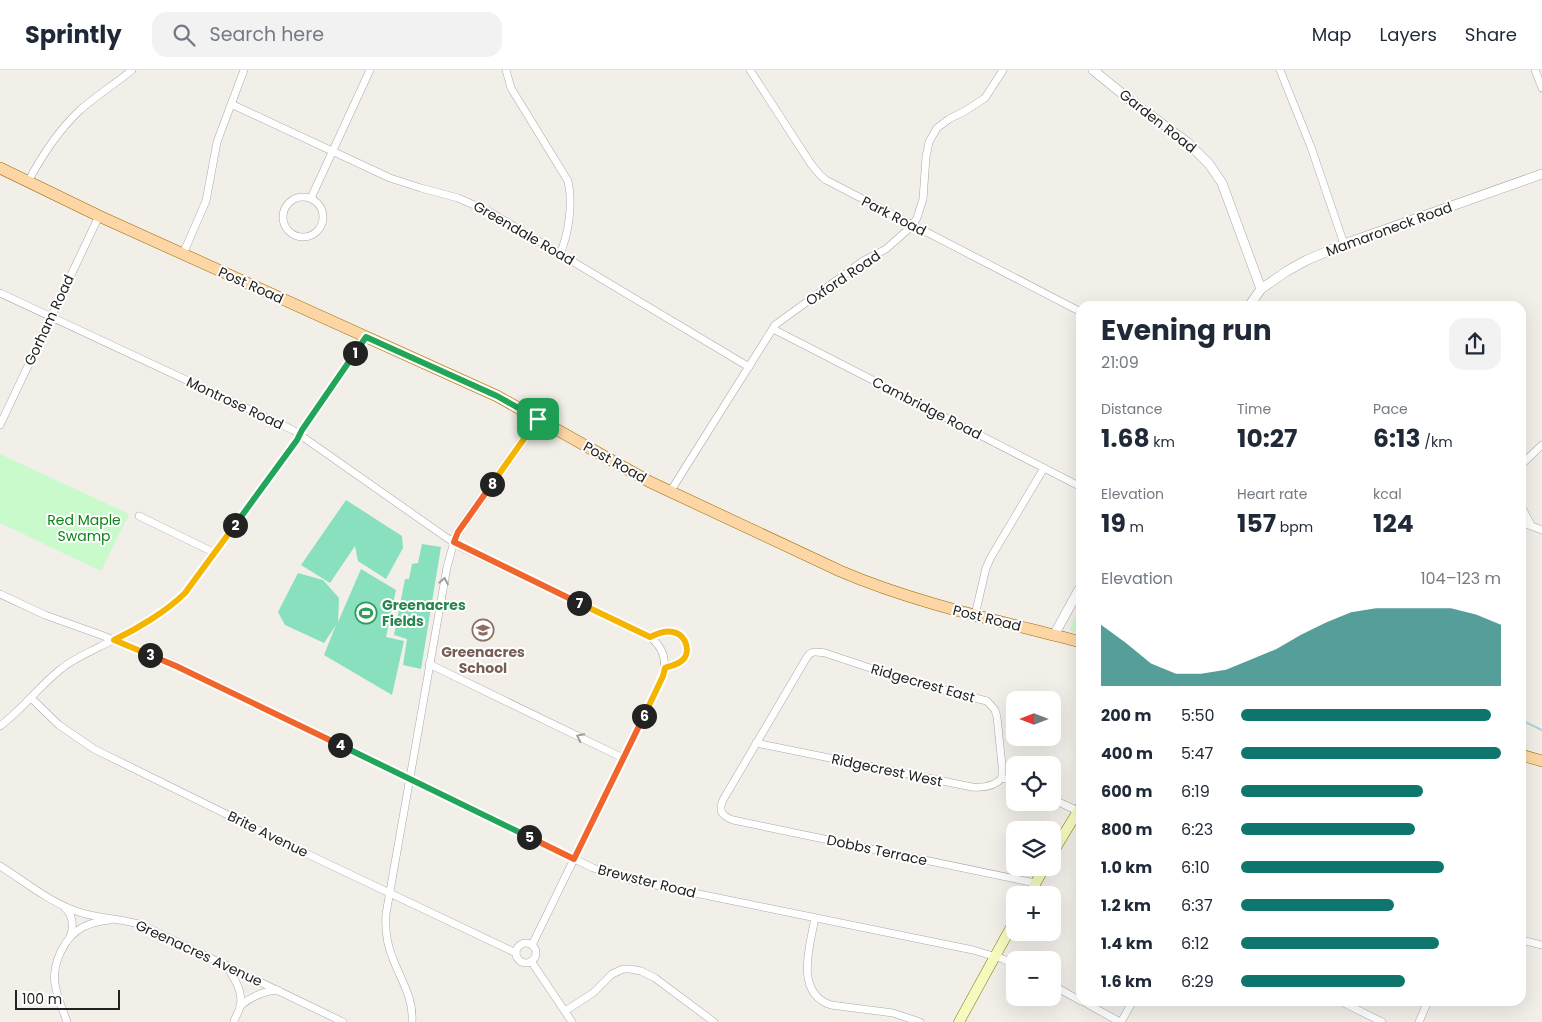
<!DOCTYPE html>
<meta charset="utf-8">
<style>
:root{--surface:#fff;--page:#f2f2f3;--text:#1f2937;--muted:#747a83;--line:#e0e1e3;--accent:#0f766e}
body{margin:0;font-family:Poppins,sans-serif;background:var(--page);color:var(--text);height:100vh;display:flex;flex-direction:column;font-size:19px;white-space:nowrap}
*{box-sizing:border-box;margin:0}
p{font-size:16px;color:var(--muted)}
.icon{flex:none;width:28px;height:28px;fill:none;stroke:currentColor;stroke-width:2;stroke-linecap:round;stroke-linejoin:round}
.map{position:relative;flex:1;overflow:hidden}
.drawer{position:absolute;left:1076px;top:231px;width:450px;height:705px;display:flex;flex-direction:column;background:var(--surface);border-radius:15px;box-shadow:0 5px 20px #0002}
.drawer>*{flex:none}
.needle{width:32px;rotate:270deg}
.buttons{position:absolute;left:1006px;top:621px;display:grid;gap:10px}
.buttons a{display:grid;place-items:center;width:55px;height:55px;border-radius:10px;background:var(--surface);box-shadow:0 5px 20px #0002;font-size:25px}
.scale{position:absolute;left:15px;bottom:12px;width:105px;box-sizing:border-box;padding-left:5px;border:2px solid #222;border-top:0;font-size:14px;line-height:18px;white-space:nowrap;color:#222;-webkit-text-stroke:4px #fff;paint-order:stroke}
.pin{position:absolute;display:grid;place-items:center;width:42px;height:42px;color:#fff;margin:-21px;border-radius:10px;box-shadow:0 2px 8px #0006}
.km{position:absolute;width:25px;height:25px;margin:-12px;border-radius:50%;background:#222;color:#fff;font-size:14px;line-height:25px;text-align:center}
.round{display:grid;place-items:center;flex:none;width:52px;height:52px;border-radius:15px;background:var(--page)}
.summary{display:flex;align-items:center;justify-content:space-between;height:85px;padding:0 25px}
h1{font-size:28px;font-weight:700;line-height:38px}
.metrics{display:grid;grid-template-columns:repeat(3,1fr);gap:8px;height:85px;padding:5px 25px}
.metrics div{display:grid;align-content:center}
.metrics b{font-size:25px;font-weight:700}
.metrics small{font-size:14px;font-weight:400}
.metrics p{font-size:14px}
.chart{height:140px;padding:10px 25px}
.chart p{display:flex;justify-content:space-between}
.chart svg{width:100%;height:90px;margin-top:5px;fill:var(--accent);opacity:.7}
ul{padding:0 25px;list-style:none;font-size:16px}
li{display:grid;grid-template-columns:80px 60px 1fr;align-items:center;height:38px}
li i{height:12px;border-radius:6px;background:var(--accent)}
header{display:flex;align-items:center;gap:30px;box-sizing:border-box;height:70px;padding:0 25px;background:var(--surface);border-bottom:1px solid var(--line)}
header strong{font-size:24px}
nav{display:flex;gap:28px;margin-inline-start:auto;font-size:18px}
.search{width:350px;height:45px;background:var(--page);display:flex;align-items:center;gap:12px;box-sizing:border-box;padding:0 18px;border-radius:15px;color:var(--muted);font-size:19px}
.map>svg:first-child{display:block}
.park{fill:#c8facc}
.pitch{fill:#88e0be}
.lines{fill:none;stroke-linecap:round;stroke-linejoin:round}
.stream{stroke:#aad3df;stroke-width:2}
.minor-casing{stroke:#a9a9a9;stroke-width:8}
.tertiary-casing{stroke:#a9a9a9;stroke-width:10}
.secondary-casing{stroke:#707d05;stroke-width:11}
.primary-casing{stroke:#a06b00;stroke-width:12}
.minor{stroke:#fff;stroke-width:7}
.tertiary{stroke:#fff;stroke-width:9}
.secondary{stroke:#f7fabf;stroke-width:10}
.primary{stroke:#fcd6a4;stroke-width:11}
.oneway{stroke:#9c9c9c}
.split-1-casing{stroke:#fff;stroke-width:10}
.split-2-casing{stroke:#fff;stroke-width:10}
.split-3-casing{stroke:#fff;stroke-width:10}
.split-4-casing{stroke:#fff;stroke-width:10}
.split-5-casing{stroke:#fff;stroke-width:10}
.split-6-casing{stroke:#fff;stroke-width:10}
.split-7-casing{stroke:#fff;stroke-width:10}
.split-8-casing{stroke:#fff;stroke-width:10}
.split-9-casing{stroke:#fff;stroke-width:10}
.split-1{stroke:#22a559;stroke-width:6}
.split-2{stroke:#22a559;stroke-width:6}
.split-3{stroke:#f5b400;stroke-width:6}
.split-4{stroke:#f0652b;stroke-width:6}
.split-5{stroke:#22a559;stroke-width:6}
.split-6{stroke:#f0652b;stroke-width:6}
.split-7{stroke:#f5b400;stroke-width:6}
.split-8{stroke:#f0652b;stroke-width:6}
.split-9{stroke:#f5b400;stroke-width:6}
.labels{text-anchor:middle;dominant-baseline:central;stroke-width:4;stroke-linejoin:round;paint-order:stroke}
.street-label{font-size:14px;fill:#222;stroke:#fff}
.park-label{font-size:14px;fill:#0c8416;stroke:#fff}
.leisure-label{font-size:14px;font-weight:bold;fill:#27864d;stroke:#fff;text-anchor:start}
.education-label{font-size:14px;font-weight:bold;fill:#785e54;stroke:#fff}
</style>
<header>
<strong>Sprintly</strong>
<div class="search"><svg class="icon" aria-label="search" viewBox="0 0 24 24"><circle cx="10" cy="10" r="6"/><path d="M15 15l6 6"/></svg>Search here</div>
<nav><a>Map</a><a>Layers</a><a>Share</a></nav>
</header>
<div class="map">
<svg width="1542" height="952" viewBox="0 0 1542 952">
<rect width="100%" height="100%" fill="#f2efe9"/>
<g class="park">
<polygon points="0,384 129,444 101,501 0,453"/>
<polygon points="1079,536 1081,537 1081,564 1070,560"/>
</g>
<g class="pitch">
<polygon points="346,430 402,466 403,478 386,509 358,491 355,476 330,513 301,495"/>
<polygon points="422,474 441,477 421,599 403,595 407,569 394,565 405,509 409,509 412,494 418,493"/>
<polygon points="361,499 396,520 386,567 404,571 392,625 324,585 336,555 324,573 285,555 278,542 298,503 323,510 339,528 338,552"/>
</g>
<g class="lines">
<g class="stream">
<polyline points="1077,550 1081,550"/>
<polyline points="1521,650 1542,660"/>
</g>
<g class="minor-casing">
<g id="minor">
<path d="M506 0 511 18 568 111C573 133 569 163 560 184"/>
<polyline points="750,0 811,94 820,105 826,110 1081,242"/>
<polyline points="1280,0 1311,77 1344,174"/>
<polyline points="1535,0 1542,18"/>
<polyline points="231,34 390,108 421,118 458,128 490,142 749,297"/>
<path d="M28 112C41 87 59 60 80 40 96 26 115 14 132 0"/>
<circle cx="303" cy="147" r="20"/>
<polyline points="311,128 370,0"/>
<polyline points="183,184 206,131 217,72 244,0"/>
<path d="M0 223 293 360 447 468 463 478 650 567C663 577 667 591 663 607L532 875"/>
<polyline points="773,259 1081,417"/>
<polyline points="0,355 99,146"/>
<polyline points="1521,395 1542,375"/>
<polyline points="670,422 775,255 863,191 886,179 912,156 917,148 923,129 926,87 929,72 937,58 949,49 965,41 985,28 1003,0"/>
<polyline points="1521,436 1531,455"/>
<polyline points="139,446 215,483"/>
<polyline points="1521,452 1542,460"/>
<polyline points="0,524 45,545 101,565 176,595 593,798 631,810 973,880 1003,889 1015,895"/>
<polyline points="975,545 986,498 991,487 1044,398"/>
<path d="M650 567C661 563 672 557 681 567 687 573 687 579 686 587L680 592 665 598"/>
<polyline points="429,594 623,688"/>
<polyline points="31,628 59,655 94,679 301,781 516,883"/>
<path d="M0 656C23 639 39 616 61 599 73 589 88 583 101 576 128 563 164 545 185 523L297 370 302 360 366 267"/>
<path d="M756 673 972 717C983 718 994 717 1002 708"/>
<path d="M1002 708V695L997 647 995 640 987 631 912 612 825 583C817 582 812 580 807 587L723 730C718 741 722 746 733 750L1035 813"/>
<polyline points="1002,708 1015,712"/>
<polyline points="1052,729 1078,741"/>
<path d="M0 796C24 811 47 830 73 840 95 849 120 848 142 855L343 952"/>
<path d="M65 838C73 845 74 857 70 867"/>
<path d="M815 848C810 875 794 923 831 935L893 943 920 952"/>
<polyline points="1521,870 1542,875"/>
<circle cx="526" cy="883" r="10"/>
<polyline points="531,891 572,952"/>
<path d="M226 895C233 907 244 921 240 937 239 942 235 947 234 952"/>
<polyline points="1052,915 1081,931"/>
<polyline points="1082,931 1120,952"/>
<polyline points="1340,931 1382,952"/>
<path d="M240 936C252 926 263 921 278 920"/>
<polyline points="565,941 593,923 612,904 623,899 630,899 641,901 655,908 714,952"/>
<path d="M67 952C63 940 57 927 55 914 52 894 64 867 83 857 91 853 101 851 110 850"/>
<path d="M412 952C414 929 401 910 393 889 387 875 385 859 386 844L447 497 454 472"/>
<polyline points="1121,952 1133,931"/>
<polyline points="1419,952 1428,931"/>
</g>
</g>
<g class="tertiary-casing">
<g id="tertiary">
<polyline points="1093,0 1130,30 1187,72 1209,94 1222,113 1261,219"/>
<polyline points="1249,236 1261,219 1287,201 1307,190 1347,173 1542,104"/>
<polyline points="454,472 458,462 538,349"/>
<polyline points="1054,565 1081,516"/>
</g>
</g>
<g class="secondary-casing">
<g id="secondary">
<polyline points="1052,784 1081,736"/>
<polyline points="1029,825 1044,798"/>
<polyline points="959,952 1015,850"/>
</g>
</g>
<g class="primary-casing">
<g id="primary">
<path d="M0 98 99 146 497 326 650 412 840 501C917 534 1000 551 1081 572"/>
<polyline points="1521,685 1542,691"/>
</g>
</g>
<use href="#minor" class="minor"/>
<use href="#tertiary" class="tertiary"/>
<use href="#secondary" class="secondary"/>
<use href="#primary" class="primary"/>
</g>
<defs><path id="oneway-chevron" d="M-2-3.5L2.5 0L-2 3.5" fill="none" stroke-width="1.6" stroke-linecap="round" stroke-linejoin="round" transform="scale(1.25)"/></defs>
<g class="oneway">
<use href="#oneway-chevron" transform="translate(444 511) rotate(-80)"/>
<use href="#oneway-chevron" transform="translate(580 667) rotate(-154)"/>
</g>
<g class="lines">
<g class="split-1-casing">
<polyline id="split-1" points="355,283 366,267 497,326 538,349"/>
</g>
<g class="split-2-casing">
<polyline id="split-2" points="235,455 297,370 302,360 355,283"/>
</g>
<g class="split-3-casing">
<path id="split-3" d="M150 585 114 570C137 559 167 541 185 523L235 455"/>
</g>
<g class="split-4-casing">
<polyline id="split-4" points="150,585 176,596 340,675"/>
</g>
<g class="split-5-casing">
<polyline id="split-5" points="340,675 529,767"/>
</g>
<g class="split-6-casing">
<polyline id="split-6" points="529,767 574,789 644,646"/>
</g>
<g class="split-7-casing">
<path id="split-7" d="M579 533 650 567C657 564 665 560 673 562 686 564 693 584 680 592 676 595 670 596 665 598L663 606 644 646"/>
</g>
<g class="split-8-casing">
<polyline id="split-8" points="492,414 458,462 454,472 579,533"/>
</g>
<g class="split-9-casing">
<polyline id="split-9" points="492,414 538,349"/>
</g>
<use href="#split-1" class="split-1"/>
<use href="#split-2" class="split-2"/>
<use href="#split-3" class="split-3"/>
<use href="#split-4" class="split-4"/>
<use href="#split-5" class="split-5"/>
<use href="#split-6" class="split-6"/>
<use href="#split-7" class="split-7"/>
<use href="#split-8" class="split-8"/>
<use href="#split-9" class="split-9"/>
</g>
<defs>
<g id="stadium-ring" transform="scale(1.125)"><circle r="9.5" fill="#fff" stroke="#2e9e5b" stroke-width="1.5"/><path d="M0-5a6.5 5 0 1 0 0 10a6.5 5 0 1 0 0-10ZM-3.5-1.8h7v3.6h-7Z" fill="#2e9e5b"/></g>
<g id="school-ring" transform="scale(1.125)"><circle r="9.5" fill="#fff" stroke="#8d6e63" stroke-width="1.5"/><path d="M0-5L7-2L0 1L-7-2ZM-4 1L0 2.5L4 1V4Q0 6-4 4Z" fill="#8d6e63"/></g>
</defs>
<g fill-rule="evenodd">
<use href="#stadium-ring" x="366" y="543"/>
<use href="#school-ring" x="483" y="560"/>
</g>
<g class="labels">
<g class="street-label">
<text transform="translate(1158 51) rotate(38)">Garden Road</text>
<text transform="translate(894 146) rotate(27)">Park Road</text>
<text transform="translate(1389 159) rotate(-20)">Mamaroneck Road</text>
<text transform="translate(524 163) rotate(30)">Greendale Road</text>
<text transform="translate(843 208) rotate(-34)">Oxford Road</text>
<text transform="translate(251 215) rotate(24)">Post Road</text>
<text transform="translate(49 250) rotate(-65)">Gorham Road</text>
<text transform="translate(235 333) rotate(25)">Montrose Road</text>
<text transform="translate(927 338) rotate(27)">Cambridge Road</text>
<text transform="translate(615 392) rotate(29)">Post Road</text>
<text transform="translate(987 548) rotate(14)">Post Road</text>
<text transform="translate(923 613) rotate(16)">Ridgecrest East</text>
<text transform="translate(887 700) rotate(12)">Ridgecrest West</text>
<text transform="translate(268 764) rotate(26)">Brite Avenue</text>
<text transform="translate(877 780) rotate(12)">Dobbs Terrace</text>
<text transform="translate(647 811) rotate(14)">Brewster Road</text>
<text transform="translate(199 883) rotate(25)">Greenacres Avenue</text>
</g>
<g class="park-label">
<text x="84" y="450">Red Maple<tspan x="84" dy="16">Swamp</tspan></text>
</g>
<g class="leisure-label">
<text x="382" y="535">Greenacres<tspan x="382" dy="16">Fields</tspan></text>
</g>
<g class="education-label">
<text x="483" y="582">Greenacres<tspan x="483" dy="16">School</tspan></text>
</g>
</g>
</svg>
<div class="buttons">
<a><svg class="needle" viewBox="-14 -14 28 28"><path d="M0-13l5 13h-10z" fill="#e53935"/><path d="M0 13l5-13h-10z" fill="#747a83"/></svg></a>
<a><svg class="icon" aria-label="locate" viewBox="0 0 24 24"><circle cx="12" cy="12" r="6"/><path d="M12 2v4M12 18v4M2 12h4M18 12h4"/></svg></a>
<a><svg class="icon" aria-label="layers" viewBox="0 0 24 24"><path d="M12 4l9 5-9 5-9-5zM3 14l9 5 9-5"/></svg></a>
<a>+</a>
<a>−</a>
</div>
<div class="scale">100 m</div>
<div class="pin" style="left:538px;top:349px;background:#1e9e55"><svg class="icon" aria-label="arrive" viewBox="0 0 24 24"><path d="M6 21V4h12l-3 4 3 4H6"/></svg></div>
<b class="km" style="left:355px;top:283px">1</b>
<b class="km" style="left:235px;top:455px">2</b>
<b class="km" style="left:150px;top:585px">3</b>
<b class="km" style="left:340px;top:675px">4</b>
<b class="km" style="left:529px;top:767px">5</b>
<b class="km" style="left:644px;top:646px">6</b>
<b class="km" style="left:579px;top:533px">7</b>
<b class="km" style="left:492px;top:414px">8</b>
<section class="drawer">
<div class="summary"><div><h1>Evening run</h1><p>21:09</p></div><a class="round"><svg class="icon" aria-label="share" viewBox="0 0 24 24"><path d="M12 15V3M7 8l5-5 5 5M5 13v7h14v-7"/></svg></a></div>
<div class="metrics">
<div><p>Distance</p><b>1.68<small> km</small></b></div>
<div><p>Time</p><b>10:27</b></div>
<div><p>Pace</p><b>6:13<small> /km</small></b></div>
</div>
<div class="metrics">
<div><p>Elevation</p><b>19<small> m</small></b></div>
<div><p>Heart rate</p><b>157<small> bpm</small></b></div>
<div><p>kcal</p><b>124</b></div>
</div>
<div class="chart"><p><span>Elevation</span>104–123 m</p>
<svg viewBox="0 0 160 44" preserveAspectRatio="none"><path d="M0 44V14L10 23L20 33L30 38L40 38L50 36L60 31L70 26L80 19L90 13L100 8L110 6L120 6L130 6L140 6L150 9L160 14V44z"/></svg>
</div>
<ul>
<li><b>200 m</b>5:50<i style="width:96%"></i></li>
<li><b>400 m</b>5:47<i style="width:100%"></i></li>
<li><b>600 m</b>6:19<i style="width:70%"></i></li>
<li><b>800 m</b>6:23<i style="width:67%"></i></li>
<li><b>1.0 km</b>6:10<i style="width:78%"></i></li>
<li><b>1.2 km</b>6:37<i style="width:59%"></i></li>
<li><b>1.4 km</b>6:12<i style="width:76%"></i></li>
<li><b>1.6 km</b>6:29<i style="width:63%"></i></li>
</ul>
</section>
</div>
